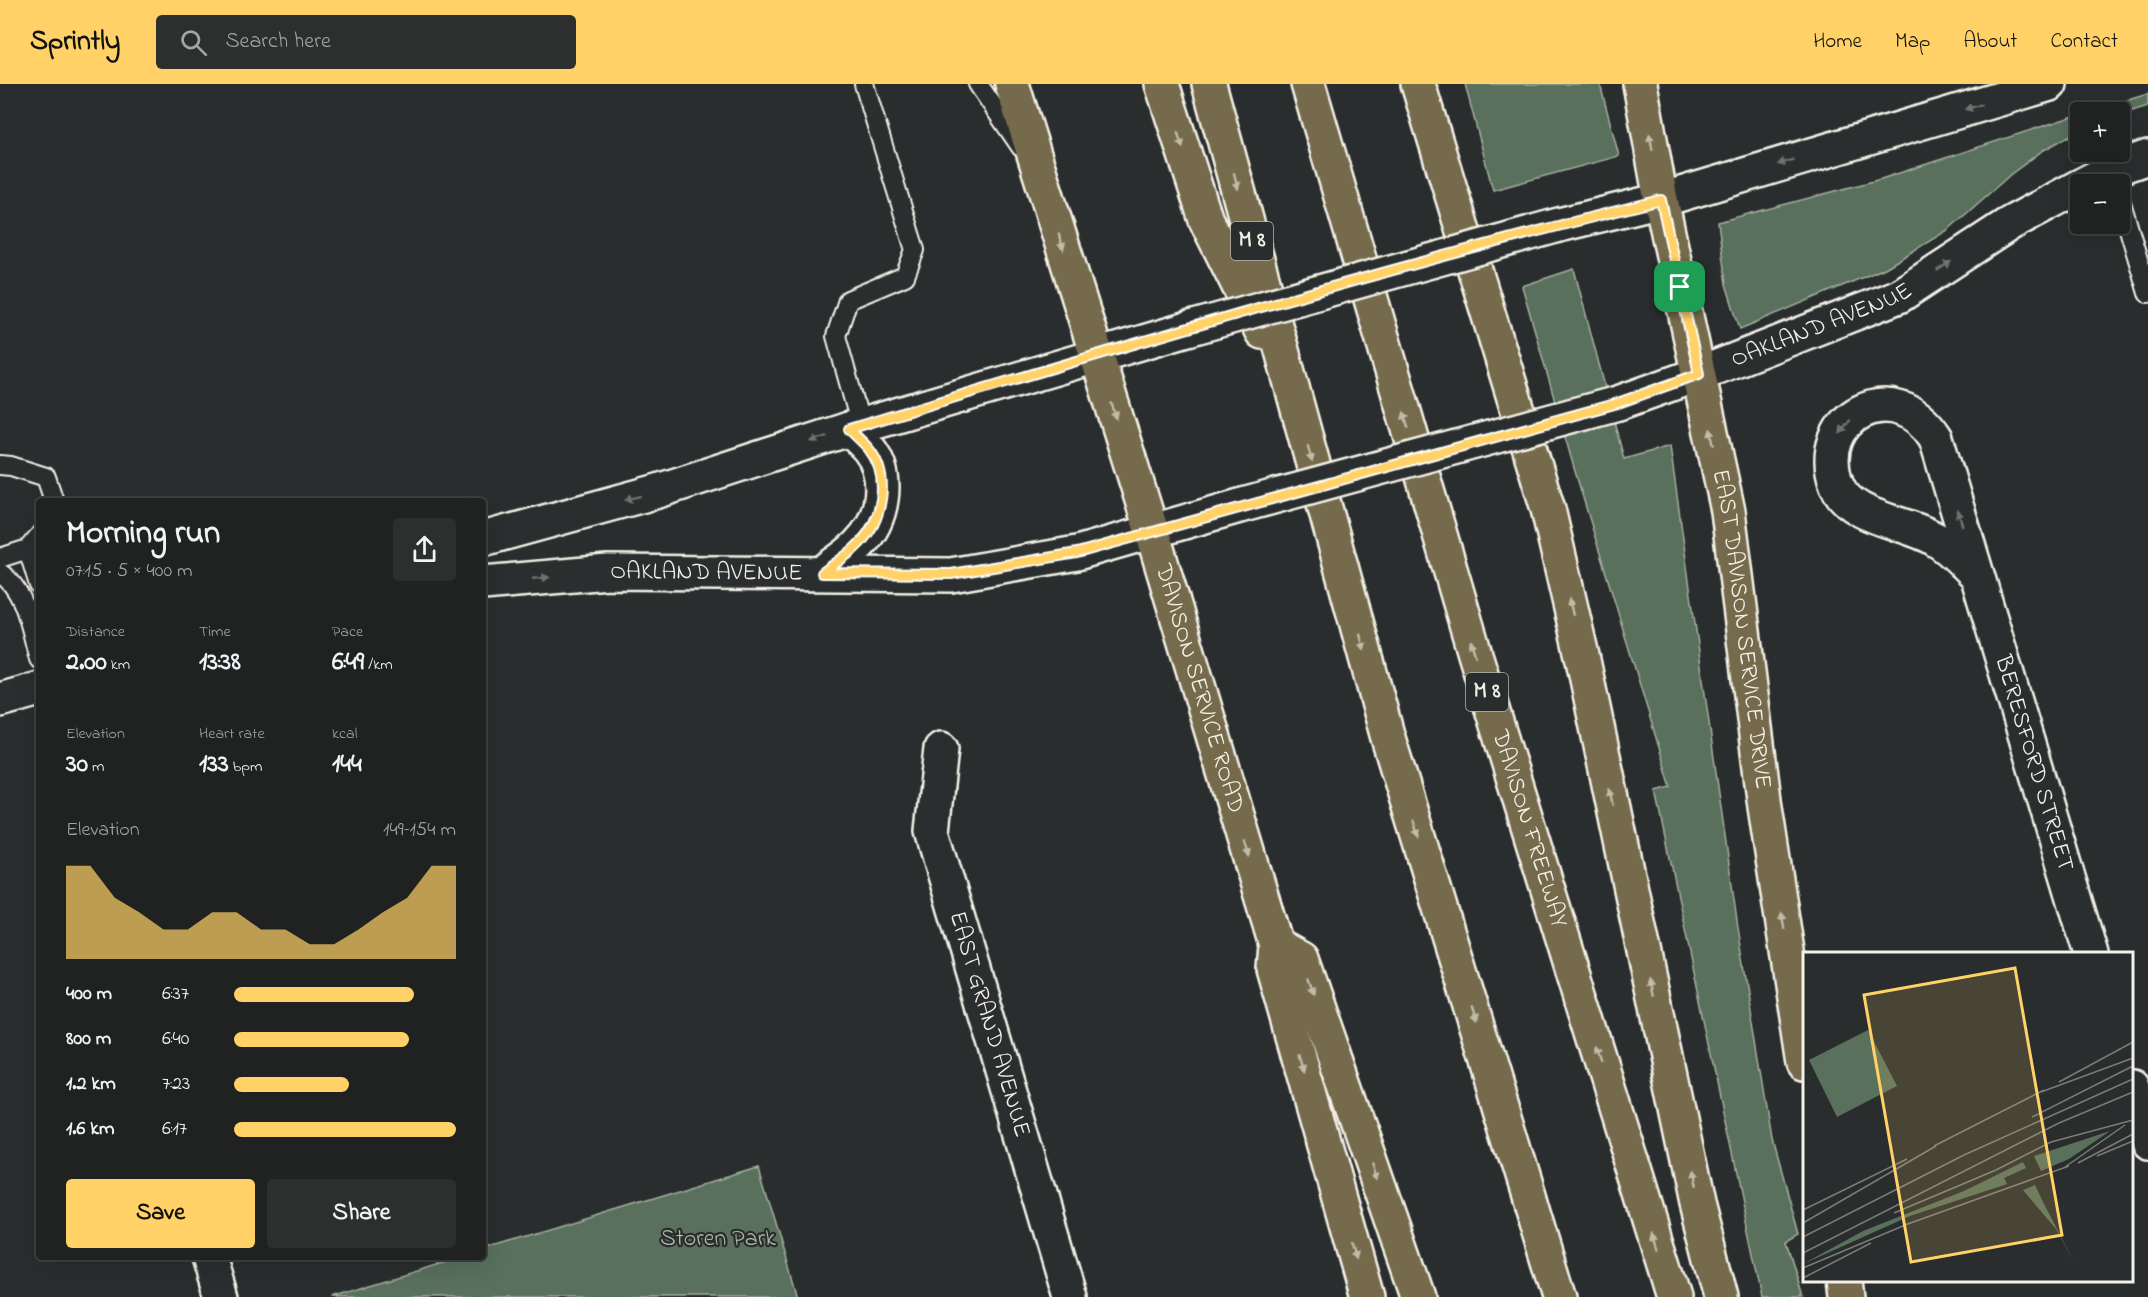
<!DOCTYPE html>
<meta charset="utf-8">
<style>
:root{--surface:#202222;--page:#2d2f2f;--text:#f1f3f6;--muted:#a2a4a5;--line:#3d3f40;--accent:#ffd166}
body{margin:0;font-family:"Indie Flower",sans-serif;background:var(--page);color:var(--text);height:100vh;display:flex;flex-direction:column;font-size:22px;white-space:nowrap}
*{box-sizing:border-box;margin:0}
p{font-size:20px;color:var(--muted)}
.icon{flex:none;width:33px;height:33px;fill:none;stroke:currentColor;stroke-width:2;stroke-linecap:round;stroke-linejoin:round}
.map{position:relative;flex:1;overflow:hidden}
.panel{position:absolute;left:36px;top:414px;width:450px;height:762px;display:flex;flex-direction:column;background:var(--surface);border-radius:6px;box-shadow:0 6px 24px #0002,0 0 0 2px var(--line)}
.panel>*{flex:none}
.controls{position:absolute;left:2070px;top:18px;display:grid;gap:12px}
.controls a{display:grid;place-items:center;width:60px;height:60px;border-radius:6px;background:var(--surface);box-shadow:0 6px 24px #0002,0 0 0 2px var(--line);font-size:30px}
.pin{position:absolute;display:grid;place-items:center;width:51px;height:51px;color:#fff;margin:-26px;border-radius:12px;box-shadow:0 3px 9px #0006}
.round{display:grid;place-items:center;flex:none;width:63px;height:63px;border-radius:6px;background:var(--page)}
.head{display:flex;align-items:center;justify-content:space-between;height:102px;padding:0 30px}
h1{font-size:33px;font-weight:700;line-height:45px}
.figures{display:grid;grid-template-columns:repeat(3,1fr);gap:9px;height:102px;padding:6px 30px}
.figures div{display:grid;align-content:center}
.figures b{font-size:26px;font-weight:700}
.figures small{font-size:16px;font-weight:400}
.figures p{font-size:16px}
.chart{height:168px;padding:12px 30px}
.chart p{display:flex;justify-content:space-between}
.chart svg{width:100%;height:108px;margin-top:6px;fill:var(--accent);opacity:.7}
.primary-button{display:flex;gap:12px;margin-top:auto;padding:12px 30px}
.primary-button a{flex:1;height:69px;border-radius:6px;background:var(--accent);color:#111;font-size:24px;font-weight:700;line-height:69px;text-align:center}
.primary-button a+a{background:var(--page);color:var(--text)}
ul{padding:0 30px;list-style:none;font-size:20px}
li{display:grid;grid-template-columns:96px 72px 1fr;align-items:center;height:45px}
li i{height:15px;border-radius:8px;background:var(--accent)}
header{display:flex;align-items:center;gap:36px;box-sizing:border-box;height:84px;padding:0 30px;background:var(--accent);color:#111}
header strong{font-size:28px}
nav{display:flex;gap:33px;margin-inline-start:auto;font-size:21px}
.search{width:420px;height:54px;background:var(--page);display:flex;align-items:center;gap:15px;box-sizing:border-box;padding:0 21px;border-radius:6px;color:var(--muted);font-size:22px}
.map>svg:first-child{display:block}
.green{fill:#58705c;stroke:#a6b0a2;stroke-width:1.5}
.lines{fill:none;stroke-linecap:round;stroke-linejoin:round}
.service-casing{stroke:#f4f1e8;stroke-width:22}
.minor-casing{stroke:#f4f1e8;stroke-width:38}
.tertiary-casing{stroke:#f4f1e8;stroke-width:38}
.primary-casing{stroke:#f4f1e8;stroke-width:38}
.motorway-casing{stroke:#f4f1e8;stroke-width:38}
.service{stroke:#2a2d2e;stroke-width:18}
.minor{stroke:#2a2d2e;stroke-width:33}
.tertiary{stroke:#2a2d2e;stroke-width:33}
.primary{stroke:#746b4b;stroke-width:33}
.motorway{stroke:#746b4b;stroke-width:33}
.tertiary-bridge-casing{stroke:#f4f1e8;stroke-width:38;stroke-linecap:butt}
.tertiary-bridge{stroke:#2a2d2e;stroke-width:33}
.oneway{fill:#71726f}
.oneway2{fill:#c1bba9}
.route-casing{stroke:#fff;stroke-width:12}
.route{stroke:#ffd166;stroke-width:8}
.labels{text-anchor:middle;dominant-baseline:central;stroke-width:4.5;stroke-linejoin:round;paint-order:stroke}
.shield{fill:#2a2d2e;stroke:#b7b6b0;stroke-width:1.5}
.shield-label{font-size:22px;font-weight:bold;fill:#f4f1e8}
.street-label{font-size:24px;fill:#f4f1e8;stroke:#2a2d2e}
.park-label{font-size:24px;fill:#aeb7a9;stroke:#2a2d2e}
.inset-road{fill:none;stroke:#7b7b78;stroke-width:1.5}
.view{fill:#ffd166;fill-opacity:0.15;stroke:#ffd166;stroke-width:3}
.inset-edge{fill:none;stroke:#f4f1e8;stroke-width:3}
</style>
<header>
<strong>Sprintly</strong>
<div class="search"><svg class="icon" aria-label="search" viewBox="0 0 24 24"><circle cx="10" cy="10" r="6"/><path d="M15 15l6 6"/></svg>Search here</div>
<nav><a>Home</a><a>Map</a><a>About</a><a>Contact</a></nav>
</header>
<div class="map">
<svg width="2148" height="1213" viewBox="0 0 2148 1213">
<rect width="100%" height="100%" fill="#2a2d2e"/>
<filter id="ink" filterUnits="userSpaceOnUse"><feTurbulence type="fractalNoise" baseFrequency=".0167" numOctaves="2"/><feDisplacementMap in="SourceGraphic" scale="12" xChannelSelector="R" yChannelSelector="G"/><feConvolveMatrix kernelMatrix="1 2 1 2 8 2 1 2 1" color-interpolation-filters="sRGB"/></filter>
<g filter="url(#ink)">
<g class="green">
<polygon points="1465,0 1600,0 1619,72 1493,106"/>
<polygon points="2148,10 2148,22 2120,31 2120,28 2087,28"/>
<polygon points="2080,30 2080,46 2042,67 2011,90 1948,146 1885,184 1740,245 1726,200 1718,138 1881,95"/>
<polygon points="1574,185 1624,375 1670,362 1738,844 1772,1056 1798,1150 1786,1157 1803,1213 1762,1213 1656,707 1671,703 1574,384 1522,202"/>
<polygon points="759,1082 798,1213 332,1213 462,1173 483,1173 483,1166"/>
</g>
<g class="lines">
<g class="service-casing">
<g id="service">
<polyline points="978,0 1021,63"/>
<polyline points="2120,115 2148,209"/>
<polyline points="861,342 836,252 848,216 905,192 915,166 864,0"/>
<polyline points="0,381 11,382 46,393 54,417"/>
<polyline points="28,465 39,501"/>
<polyline points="0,474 28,465 39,452"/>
<path d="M0 489C26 506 31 546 39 575"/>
</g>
</g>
<g class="minor-casing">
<g id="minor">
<path id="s1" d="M1976 490C1963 478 1951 464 1935 455 1906 437 1850 435 1837 401 1811 333 1895 289 1936 354L2091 870"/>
<path id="s2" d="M941 665 932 747 1070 1213"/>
<polyline points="2132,1003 2148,1058"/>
<polyline points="209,1173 221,1213"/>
</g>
</g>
<g class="tertiary-casing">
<g id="tertiary">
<polyline points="2084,100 2111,86 2148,73"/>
<polyline points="1559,141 1661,116 2050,0"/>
<path id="s3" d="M1618 319 1699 290 1899 212 2009 140 2080 102"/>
<polyline points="483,455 658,407 849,345 1191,244"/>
<path d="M822 489C834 480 849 471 859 460 883 436 891 393 869 365 863 358 856 352 849 345"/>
<path id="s4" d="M483 499 608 488 951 491 1077 469 1243 421"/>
<polyline points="0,616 39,605"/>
</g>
</g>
<g class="primary-casing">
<g id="primary">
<path id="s5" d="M1012 0 1152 448 1276 861 1274 885 1367 1213"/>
<path id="s6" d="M1640 0 1661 116 1728 427 1765 723 1804 978"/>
</g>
</g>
<g class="motorway-casing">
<g id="motorway">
<polyline points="1162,0 1206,136 1262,248"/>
<polyline points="1209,0 1388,654 1559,1213"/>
<path id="s7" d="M1308 0 1475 570 1674 1213"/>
<polyline points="1418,0 1548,425 1583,576 1697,1120 1721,1213"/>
<polyline points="1276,861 1301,875 1418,1213"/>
<polyline points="1844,1196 1846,1213"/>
</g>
</g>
<use href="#service" class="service"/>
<use href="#minor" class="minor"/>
<use href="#tertiary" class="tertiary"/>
<use href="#primary" class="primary"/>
<use href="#motorway" class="motorway"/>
<g class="tertiary-bridge-casing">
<g id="tertiary-bridge">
<polyline points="1191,244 1559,141"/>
<polyline points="1243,421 1618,319"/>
</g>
</g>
<use href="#tertiary-bridge" class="tertiary-bridge"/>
</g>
<defs><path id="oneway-solid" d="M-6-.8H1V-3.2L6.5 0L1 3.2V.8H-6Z" transform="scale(1.5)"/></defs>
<g class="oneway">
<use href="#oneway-solid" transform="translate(1973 23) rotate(163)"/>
<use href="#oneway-solid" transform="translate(1786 78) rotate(163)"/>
<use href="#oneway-solid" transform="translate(1944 182) rotate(-33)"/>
<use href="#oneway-solid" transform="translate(1845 343) rotate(127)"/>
<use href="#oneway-solid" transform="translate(819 355) rotate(162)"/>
<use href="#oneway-solid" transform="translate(633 414) rotate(166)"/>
<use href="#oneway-solid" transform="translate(1960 434) rotate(-107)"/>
<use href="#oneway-solid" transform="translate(541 494) rotate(-5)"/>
</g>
<g class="oneway2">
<use href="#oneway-solid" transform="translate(1180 56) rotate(72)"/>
<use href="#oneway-solid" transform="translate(1651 58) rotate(-100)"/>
<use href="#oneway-solid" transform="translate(1236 97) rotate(75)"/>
<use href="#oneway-solid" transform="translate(1061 158) rotate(73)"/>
<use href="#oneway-solid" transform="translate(1114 327) rotate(72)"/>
<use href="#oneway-solid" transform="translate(1406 336) rotate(-106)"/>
<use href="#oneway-solid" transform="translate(1712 353) rotate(-102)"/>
<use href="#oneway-solid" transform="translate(1310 370) rotate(75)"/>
<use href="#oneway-solid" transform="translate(1571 523) rotate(-103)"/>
<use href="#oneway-solid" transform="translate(1362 558) rotate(75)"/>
<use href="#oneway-solid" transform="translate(1473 564) rotate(-107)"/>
<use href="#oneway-solid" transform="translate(1611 713) rotate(-102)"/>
<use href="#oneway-solid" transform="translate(1416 745) rotate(73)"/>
<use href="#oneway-solid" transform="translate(1247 765) rotate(73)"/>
<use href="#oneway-solid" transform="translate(1783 837) rotate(-99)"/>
<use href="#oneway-solid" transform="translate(1311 903) rotate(71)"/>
<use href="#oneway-solid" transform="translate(1652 904) rotate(-102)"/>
<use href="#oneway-solid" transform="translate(1474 931) rotate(73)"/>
<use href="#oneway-solid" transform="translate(1599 971) rotate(-107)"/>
<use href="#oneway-solid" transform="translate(1302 979) rotate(73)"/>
<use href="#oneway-solid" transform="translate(1375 1087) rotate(71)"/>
<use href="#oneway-solid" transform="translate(1692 1095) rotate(-102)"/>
<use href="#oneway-solid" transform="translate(1656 1157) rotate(-107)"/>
<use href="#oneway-solid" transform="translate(1354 1167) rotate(75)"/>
</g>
</g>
<g class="lines" filter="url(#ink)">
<g class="route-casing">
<path id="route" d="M1661 116 1699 290 1618 319 1077 469 951 490 822 489C834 480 849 471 859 460 883 436 891 393 869 365 863 358 856 352 849 345 1118 264 1388 183 1661 116Z"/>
</g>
<use href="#route" class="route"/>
</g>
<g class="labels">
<g class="shield">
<rect x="1231" y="138" width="42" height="38" rx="4.5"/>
<rect x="1466" y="589" width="42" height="38" rx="4.5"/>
</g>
<g class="shield-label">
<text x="1252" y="157">M 8</text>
<text x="1487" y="608">M 8</text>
</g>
<g class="street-label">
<text stroke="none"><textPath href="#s3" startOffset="218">OAKLAND AVENUE</textPath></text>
<text stroke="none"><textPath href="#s4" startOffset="224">OAKLAND AVENUE</textPath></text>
<text stroke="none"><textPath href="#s6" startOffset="555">EAST DAVISON SERVICE DRIVE</textPath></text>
<text stroke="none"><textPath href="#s5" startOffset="633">DAVISON SERVICE ROAD</textPath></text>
<text stroke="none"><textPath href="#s1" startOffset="681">BERESFORD STREET</textPath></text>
<text stroke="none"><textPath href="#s7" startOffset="777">DAVISON FREEWAY</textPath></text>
<text stroke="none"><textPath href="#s2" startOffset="284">EAST GRAND AVENUE</textPath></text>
</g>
<g class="park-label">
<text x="718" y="1155">Storen Park</text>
</g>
</g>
<g transform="translate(1803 868)">
<rect width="330" height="330" fill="#2a2d2e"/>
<path d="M65 78 94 134 34 165 6 108ZM307 179 266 207 238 219 231 204ZM220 210 223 216 201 226 204 232 107 264 0 312 60 279 161 239ZM232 233 241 252 272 312 253 277 220 238Z" fill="#58705c"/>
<path class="inset-road" d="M256 130 330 90M238 140 330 106M229 165 330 114M131 194 241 138M294 204 330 189M275 211 330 182M262 215 322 173M0 258 104 207M91 261 193 218 248 190 330 168M0 271 133 194M102 273 266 214M0 285 161 203 330 127M0 301 256 171 330 140M0 316 107 271M0 326 68 291"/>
<path class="view" d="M212 16 259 283 108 310 61 43Z"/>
<rect width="330" height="330" class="inset-edge"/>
</g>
</svg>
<div class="controls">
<a>+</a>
<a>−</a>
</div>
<div class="pin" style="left:1680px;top:203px;background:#1e9e55"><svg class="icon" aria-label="arrive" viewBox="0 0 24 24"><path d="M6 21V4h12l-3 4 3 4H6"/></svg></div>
<section class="panel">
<div class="head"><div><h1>Morning run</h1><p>07:15 · 5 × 400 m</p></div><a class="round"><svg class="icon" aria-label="share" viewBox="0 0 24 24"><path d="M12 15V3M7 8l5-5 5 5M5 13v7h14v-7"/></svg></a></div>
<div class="figures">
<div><p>Distance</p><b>2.00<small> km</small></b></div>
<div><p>Time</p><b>13:38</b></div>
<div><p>Pace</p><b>6:49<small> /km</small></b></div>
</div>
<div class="figures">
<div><p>Elevation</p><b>30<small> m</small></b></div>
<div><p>Heart rate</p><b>133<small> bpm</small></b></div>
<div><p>kcal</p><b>144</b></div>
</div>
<div class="chart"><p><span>Elevation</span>149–154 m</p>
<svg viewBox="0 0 160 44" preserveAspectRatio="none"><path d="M0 44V6L10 6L20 19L30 25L40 32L50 32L60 25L70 25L80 32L90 32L100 38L110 38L120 32L130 25L140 19L150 6L160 6V44z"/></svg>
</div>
<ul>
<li><b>400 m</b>6:37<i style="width:81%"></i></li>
<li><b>800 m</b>6:40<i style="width:79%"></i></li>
<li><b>1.2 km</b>7:23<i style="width:52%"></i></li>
<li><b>1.6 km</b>6:17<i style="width:100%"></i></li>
</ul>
<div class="primary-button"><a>Save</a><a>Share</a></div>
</section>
</div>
